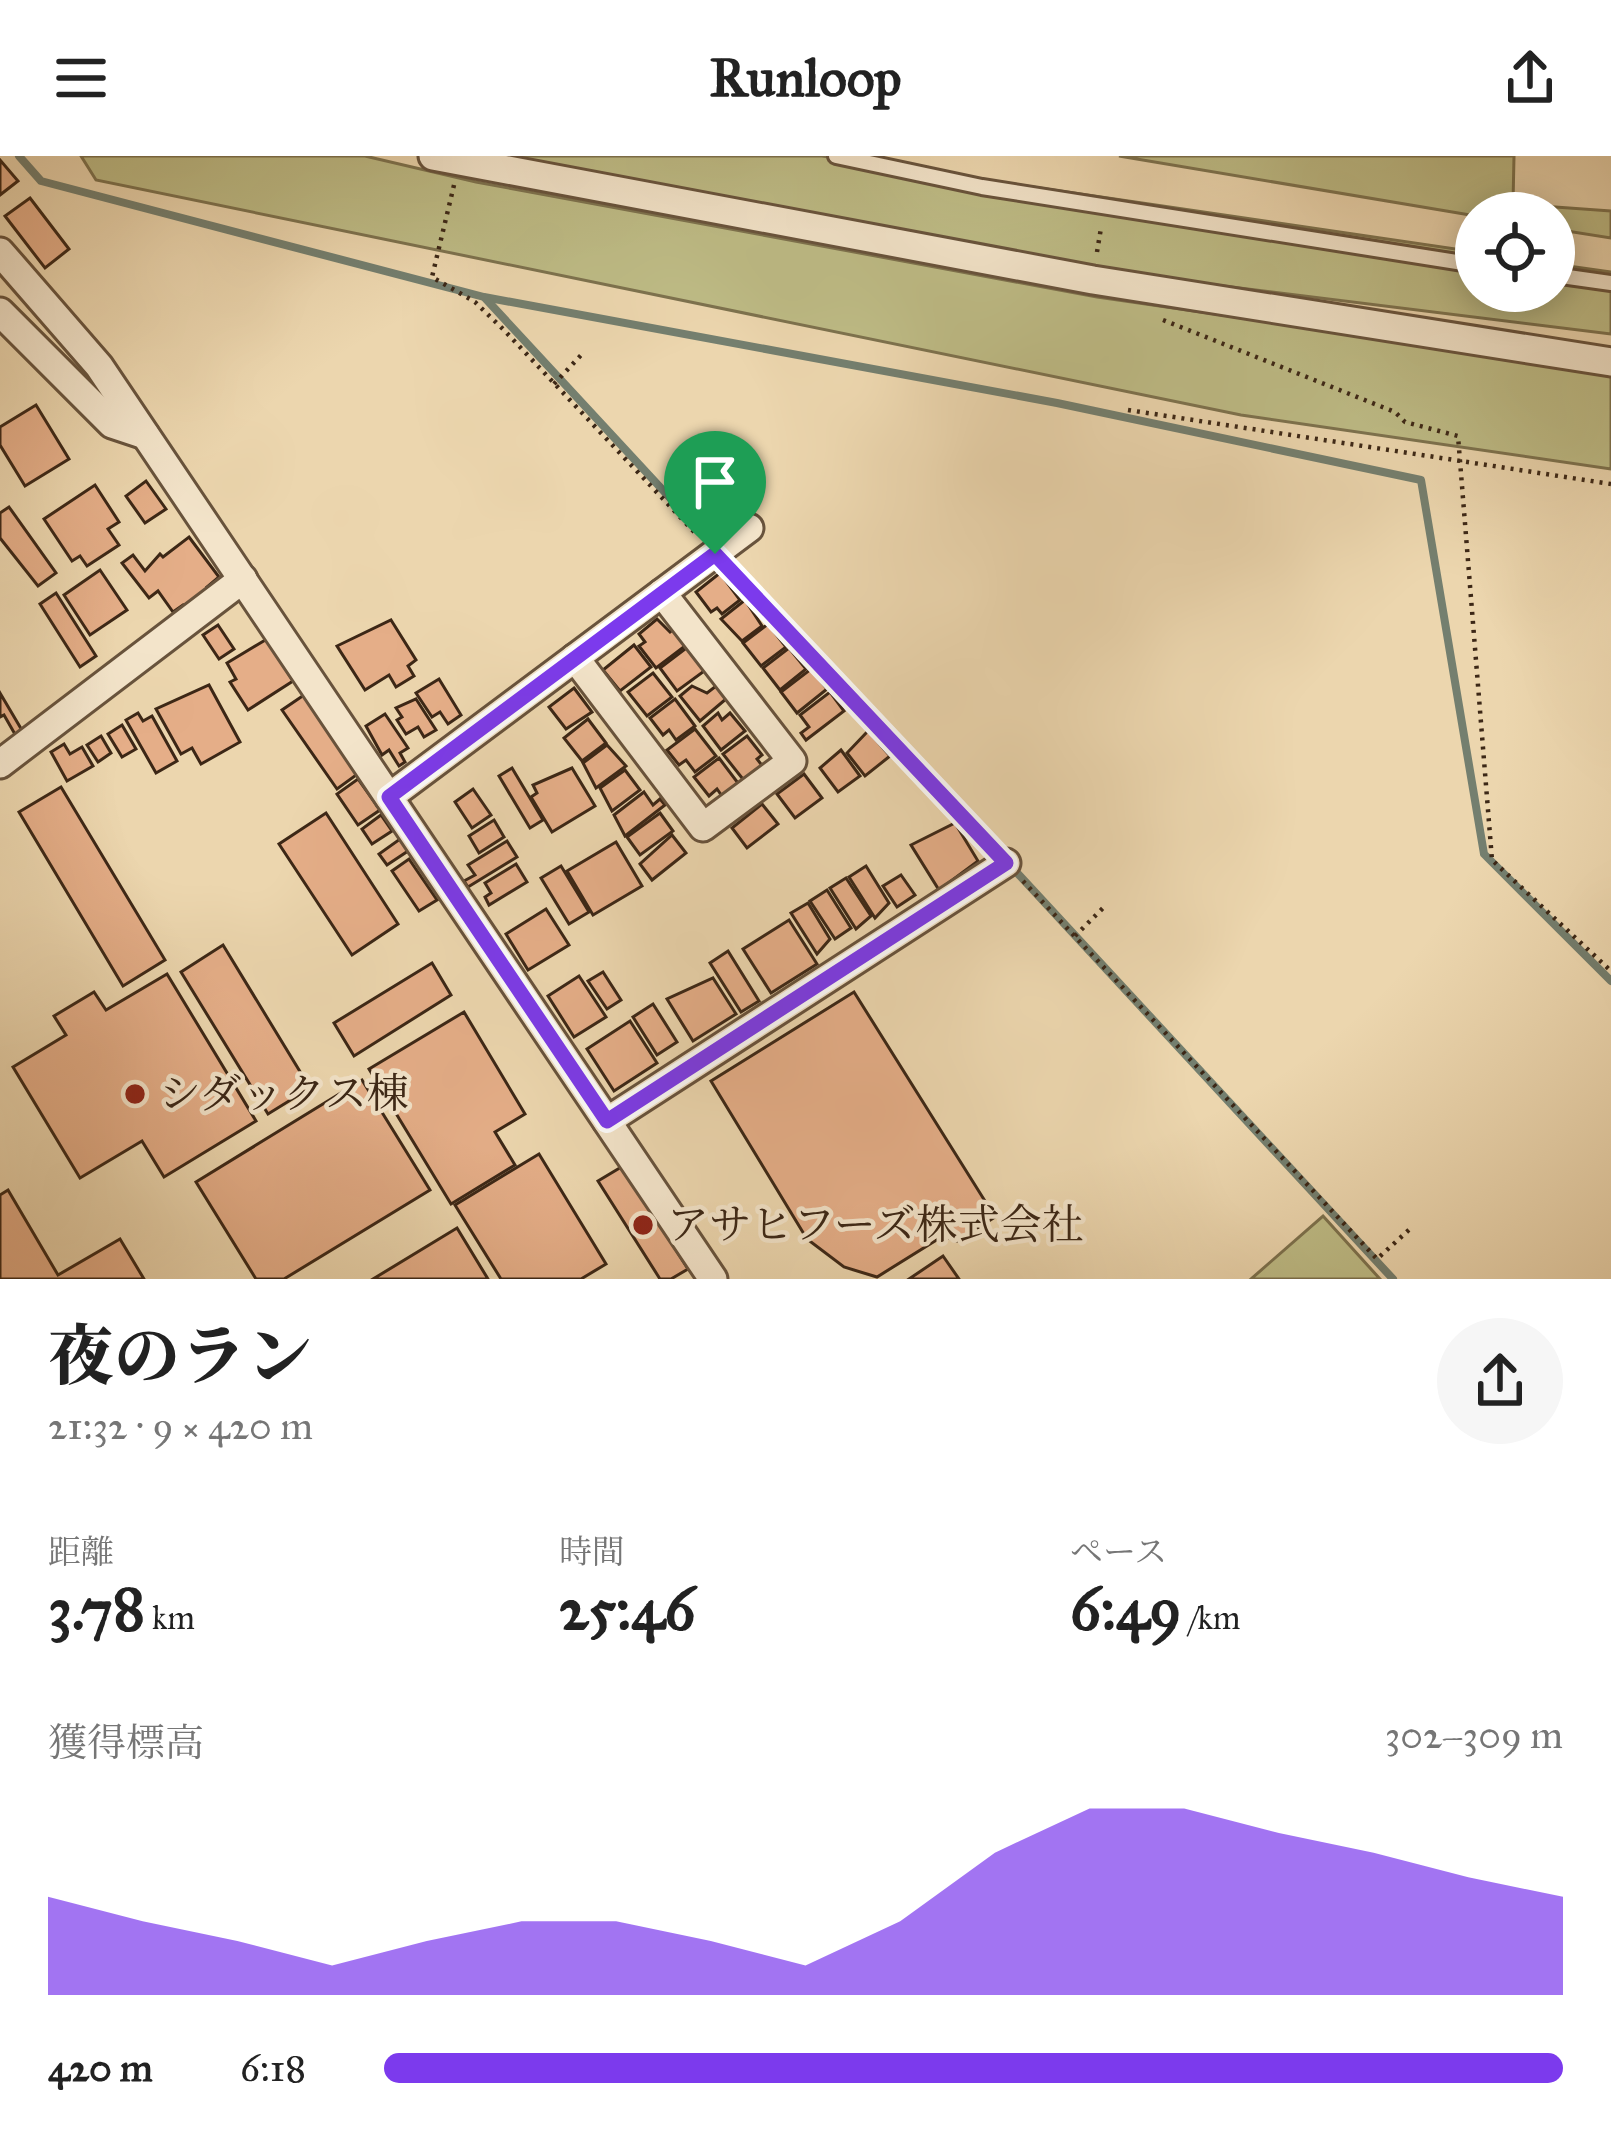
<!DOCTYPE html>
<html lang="ja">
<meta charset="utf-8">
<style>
:root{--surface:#fff;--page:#f6f6f6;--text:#222;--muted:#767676;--accent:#7c3aed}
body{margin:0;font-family:"IM FELL Great Primer","Noto Serif JP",serif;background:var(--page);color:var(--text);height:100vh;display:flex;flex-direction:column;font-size:45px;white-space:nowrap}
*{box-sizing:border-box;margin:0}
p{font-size:39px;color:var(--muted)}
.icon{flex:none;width:66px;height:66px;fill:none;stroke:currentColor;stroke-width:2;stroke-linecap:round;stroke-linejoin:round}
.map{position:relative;height:1123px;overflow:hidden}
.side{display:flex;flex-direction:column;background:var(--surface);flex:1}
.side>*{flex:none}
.fabs{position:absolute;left:1455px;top:36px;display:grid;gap:24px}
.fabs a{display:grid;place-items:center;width:120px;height:120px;border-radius:50%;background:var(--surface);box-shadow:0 6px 30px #0003;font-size:60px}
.pin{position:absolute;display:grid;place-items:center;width:102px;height:102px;color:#fff;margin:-123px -51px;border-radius:50% 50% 50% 0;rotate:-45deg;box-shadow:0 0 12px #0007}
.pin .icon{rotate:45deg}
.round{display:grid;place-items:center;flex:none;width:126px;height:126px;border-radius:63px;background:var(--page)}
.summary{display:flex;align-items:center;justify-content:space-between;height:204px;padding:0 48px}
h1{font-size:66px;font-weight:800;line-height:90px}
.stats{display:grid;grid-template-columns:repeat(3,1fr);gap:18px;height:204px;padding:12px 48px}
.stats div{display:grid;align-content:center}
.stats b{font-size:60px;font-weight:800}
.stats small{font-size:33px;font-weight:400}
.stats p{font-size:33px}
.chart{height:336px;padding:24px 48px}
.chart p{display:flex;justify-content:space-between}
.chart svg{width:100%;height:216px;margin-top:12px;fill:var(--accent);opacity:.7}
ul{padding:0 48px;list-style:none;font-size:39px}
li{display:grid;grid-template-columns:192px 144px 1fr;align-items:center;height:90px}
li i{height:30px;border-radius:15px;background:var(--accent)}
header{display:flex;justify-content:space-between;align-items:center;height:156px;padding:0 48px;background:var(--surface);font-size:54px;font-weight:800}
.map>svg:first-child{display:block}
.green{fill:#bebc86;stroke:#7d724e;stroke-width:3}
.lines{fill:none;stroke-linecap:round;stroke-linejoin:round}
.stream{stroke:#747f6f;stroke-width:8}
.building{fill:#e5ae88;stroke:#3c2716;stroke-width:3}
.lane-casing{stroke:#68533c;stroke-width:20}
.street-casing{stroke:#68533c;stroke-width:33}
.path{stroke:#3c2716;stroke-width:4.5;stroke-dasharray:3 6;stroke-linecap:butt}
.lane{stroke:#f3e4ca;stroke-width:14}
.street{stroke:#f3e4ca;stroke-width:27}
.route-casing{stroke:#fff;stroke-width:24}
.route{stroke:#7c3aed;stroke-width:15}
.poi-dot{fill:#8f2418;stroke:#f3e4ca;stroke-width:4.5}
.labels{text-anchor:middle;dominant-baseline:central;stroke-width:9;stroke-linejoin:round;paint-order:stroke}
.poi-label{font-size:42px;fill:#3c2716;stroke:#f3e4ca;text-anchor:start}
</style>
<header><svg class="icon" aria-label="menu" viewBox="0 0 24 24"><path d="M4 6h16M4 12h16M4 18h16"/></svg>Runloop<svg class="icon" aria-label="share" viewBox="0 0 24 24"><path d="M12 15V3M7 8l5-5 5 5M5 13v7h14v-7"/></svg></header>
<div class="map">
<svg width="1611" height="1123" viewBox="0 0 1611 1123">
<rect width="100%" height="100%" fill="#ecd6ae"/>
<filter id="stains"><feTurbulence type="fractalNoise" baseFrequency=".00167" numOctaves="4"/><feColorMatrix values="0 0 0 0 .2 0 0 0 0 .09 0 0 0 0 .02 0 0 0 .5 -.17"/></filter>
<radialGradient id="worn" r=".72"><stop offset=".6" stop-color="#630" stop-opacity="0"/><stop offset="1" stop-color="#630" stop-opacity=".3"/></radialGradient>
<g class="green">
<polygon points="81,0 365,0 476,26 1097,141 1611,215 1611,313 1241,259 96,24"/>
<polygon points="502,0 822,0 1476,96 1476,135 1554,135 1554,108 1611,116 1611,178 1078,112"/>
<polygon points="1119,0 1514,0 1513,48 1611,55 1611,82 1554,73 1554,57 1476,60"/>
<polygon points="1323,1060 1380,1123 1251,1123"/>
</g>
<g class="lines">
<g class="stream">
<polyline points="19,0 41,25 484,141 1057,247 1421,324 1484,698 1611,825"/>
<polyline points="485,142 1393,1123"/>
</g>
</g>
<g class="building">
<polygon points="0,4 18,25 0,39"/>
<polygon points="30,42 69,93 45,112 5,60"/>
<polygon points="36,249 69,303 25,330 0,289 0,271"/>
<polygon points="146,325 166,353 145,367 126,340"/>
<polygon points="95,329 119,366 108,373 119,389 87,410 80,400 72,405 44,363"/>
<polygon points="9,351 56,417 38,430 0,382 0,357"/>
<polygon points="189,381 219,421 207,431 212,438 188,455 183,449 173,456 158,435 149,442 122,407 133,399 145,415 160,398 163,401"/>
<polygon points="100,414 127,454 90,479 64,439"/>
<polygon points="720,417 740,444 722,458 717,452 711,456 696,436"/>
<polygon points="56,437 96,500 80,511 40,448"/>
<polygon points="745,444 762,470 742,485 721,463"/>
<polygon points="657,463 670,476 676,471 689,487 656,512 639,490 645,486 639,478"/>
<polygon points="391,464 416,504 408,510 414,520 396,531 389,519 365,534 337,490"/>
<polygon points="768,468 786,491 761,510 743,487"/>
<polygon points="218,469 234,493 219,503 203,479"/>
<polygon points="267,483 293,525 248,554 230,526 236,523 227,507"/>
<polygon points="634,489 651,511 620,535 603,514"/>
<polygon points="689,490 707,513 677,535 660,512"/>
<polygon points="789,492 806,513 780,534 763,512"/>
<polygon points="811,513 827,533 797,557 781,536"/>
<polygon points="653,517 672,541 647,560 628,536"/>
<polygon points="439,523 461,559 448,568 440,556 432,561 416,537"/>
<polygon points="209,529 240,586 201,608 192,592 181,598 156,553"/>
<polygon points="692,530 707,537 716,530 726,543 700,565 680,540"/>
<polygon points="574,532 592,556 566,573 549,551"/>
<polygon points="830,536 844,555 806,584 801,577 809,571 800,559"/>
<polygon points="0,537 23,576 16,580 4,559 0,561"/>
<polygon points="304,539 359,617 337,633 282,554"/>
<polygon points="416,543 436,574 424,581 418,571 406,578 397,564 402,561 396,552"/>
<polygon points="675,543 695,570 676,584 669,574 663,579 650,562"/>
<polygon points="138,557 143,565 152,560 177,605 156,617 126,564"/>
<polygon points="718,557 722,564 730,557 745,575 721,594 703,570"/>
<polygon points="385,558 408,592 400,597 405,606 399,610 389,594 382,599 366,570"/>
<polygon points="588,563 606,587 582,605 564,582"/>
<polygon points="122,569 136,593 122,601 108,578"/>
<polygon points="695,573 716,600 695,616 686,604 679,609 667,594"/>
<polygon points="868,575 890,600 865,620 847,597"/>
<polygon points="101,580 111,597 98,606 87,589"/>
<polygon points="747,580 762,599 757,603 764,612 746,627 723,598"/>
<polygon points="64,588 70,598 82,591 93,610 67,625 51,596"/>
<polygon points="607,589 626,610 596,632 583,607"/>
<polygon points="841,594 860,620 838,636 820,612"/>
<polygon points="719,602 738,627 722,640 717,633 709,640 694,621"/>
<polygon points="512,612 543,664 530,672 499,620"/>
<polygon points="572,612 595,650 552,676 531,641 537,637 533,629"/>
<polygon points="625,614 640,634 612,655 600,632"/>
<polygon points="804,618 822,642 795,662 777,638"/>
<polygon points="358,623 380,654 358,669 337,638"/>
<polygon points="61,631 165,804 123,830 19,656"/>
<polygon points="473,633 491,659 472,672 455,646"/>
<polygon points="644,636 653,649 660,643 665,649 625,680 614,659"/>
<polygon points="762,648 778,668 747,692 732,672"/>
<polygon points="326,657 398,768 352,799 279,688"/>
<polygon points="660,657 673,675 640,699 627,681"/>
<polygon points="381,659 392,675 372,688 362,673"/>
<polygon points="494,664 504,681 479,697 469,680"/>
<polygon points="955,667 978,705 939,734 911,689"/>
<polygon points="672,679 686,697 652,724 640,708"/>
<polygon points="400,683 408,695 387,709 379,698"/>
<polygon points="507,685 517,701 468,731 464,725 475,719 468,709"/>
<polygon points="616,686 642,730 593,759 567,715"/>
<polygon points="409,703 437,744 419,755 392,715"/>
<polygon points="516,708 527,726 489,749 485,741 491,737 485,727"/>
<polygon points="561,710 589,756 569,768 541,722"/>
<polygon points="866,710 889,747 875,762 849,721"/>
<polygon points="901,719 915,739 897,751 883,730"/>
<polygon points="846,722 871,760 856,773 830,732"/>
<polygon points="827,734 851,772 835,783 810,745"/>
<polygon points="808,747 830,783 817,798 791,757"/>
<polygon points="546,753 569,789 528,814 506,778"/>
<polygon points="789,764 817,808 771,837 743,793"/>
<polygon points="223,789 310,932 268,958 181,816"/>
<polygon points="728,795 759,845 741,856 710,807"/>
<polygon points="432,807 451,839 354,900 334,867"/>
<polygon points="603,816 621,844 607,853 588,825"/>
<polygon points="167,818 256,965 164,1021 142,985 80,1022 13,911 66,879 54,860 94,836 106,854"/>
<polygon points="579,820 606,861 574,881 548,840"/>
<polygon points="713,822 736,858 693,885 667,843"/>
<polygon points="854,836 995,1061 957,1085 943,1080 877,1121 844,1111 807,1083 711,925"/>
<polygon points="653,848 677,886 657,899 633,861"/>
<polygon points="464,856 525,958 495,976 515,1009 451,1048 369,913"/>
<polygon points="630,865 657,907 614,935 587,893"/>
<polygon points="362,924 430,1034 284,1123 256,1123 196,1026"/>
<polygon points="539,998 606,1108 581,1123 501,1123 455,1049"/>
<polygon points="623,1010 688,1113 671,1123 660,1123 598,1025"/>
<polygon points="8,1034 58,1119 120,1083 144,1123 0,1123 0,1039"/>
<polygon points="457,1072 488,1123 373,1123"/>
<polygon points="943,1100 959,1123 909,1123"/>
</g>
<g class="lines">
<g class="lane-casing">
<g id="lane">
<polyline points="836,0 982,31 1476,109"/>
<polyline points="1554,119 1611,127"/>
</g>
</g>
<g class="street-casing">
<g id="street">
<polyline points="433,0 1093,124 1611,206"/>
<polyline points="0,96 99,210 713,1123"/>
<polyline points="0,156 112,268 145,279"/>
<polyline points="575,502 703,671 792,605 662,437"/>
<polyline points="0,608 243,423"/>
<polyline points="389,641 749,372"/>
<polyline points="607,965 1006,707"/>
</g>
</g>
<g class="path">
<polyline points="454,29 432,121 475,146 503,173 698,380"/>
<polyline points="1097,96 1101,72"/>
<polyline points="1163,164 1395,256 1405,266 1458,280 1492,704 1611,815"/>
<polyline points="554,228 583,197"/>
<polyline points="1128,254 1611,328"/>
<polyline points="731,415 987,686"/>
<polyline points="1023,725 1377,1103 1411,1072"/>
<polyline points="1075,780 1106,749"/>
</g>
<use href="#lane" class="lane"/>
<use href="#street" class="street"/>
</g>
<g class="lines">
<g class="route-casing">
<polygon id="route" points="715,398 1006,707 607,965 389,641"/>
</g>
<use href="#route" class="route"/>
</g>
<g class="poi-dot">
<circle cx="135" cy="938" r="12"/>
<circle cx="643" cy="1069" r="12"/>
</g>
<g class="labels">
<g class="poi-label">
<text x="159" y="938">シダックス棟</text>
<text x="667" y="1069">アサヒフーズ株式会社</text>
</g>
</g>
<rect width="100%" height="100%" filter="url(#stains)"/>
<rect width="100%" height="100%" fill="url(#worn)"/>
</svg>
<div class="fabs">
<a><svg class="icon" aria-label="locate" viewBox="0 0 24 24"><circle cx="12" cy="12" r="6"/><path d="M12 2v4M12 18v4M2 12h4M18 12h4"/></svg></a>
</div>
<div class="pin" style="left:715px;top:398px;background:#1e9e55"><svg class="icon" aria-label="arrive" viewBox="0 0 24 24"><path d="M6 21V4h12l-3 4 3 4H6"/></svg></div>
</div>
<section class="side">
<div class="summary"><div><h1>夜のラン</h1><p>21:32 · 9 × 420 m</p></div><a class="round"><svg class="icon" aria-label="share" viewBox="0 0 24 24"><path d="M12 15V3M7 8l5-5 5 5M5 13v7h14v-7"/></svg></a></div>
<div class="stats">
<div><p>距離</p><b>3.78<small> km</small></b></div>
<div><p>時間</p><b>25:46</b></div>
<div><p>ペース</p><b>6:49<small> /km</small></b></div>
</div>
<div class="chart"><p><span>獲得標高</span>302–309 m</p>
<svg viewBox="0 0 160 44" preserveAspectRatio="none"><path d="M0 44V24L10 29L20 33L30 38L40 33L50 29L60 29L70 33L80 38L90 29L100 15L110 6L120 6L130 11L140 15L150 20L160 24V44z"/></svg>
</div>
<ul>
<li><b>420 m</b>6:18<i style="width:100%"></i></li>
</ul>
</section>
